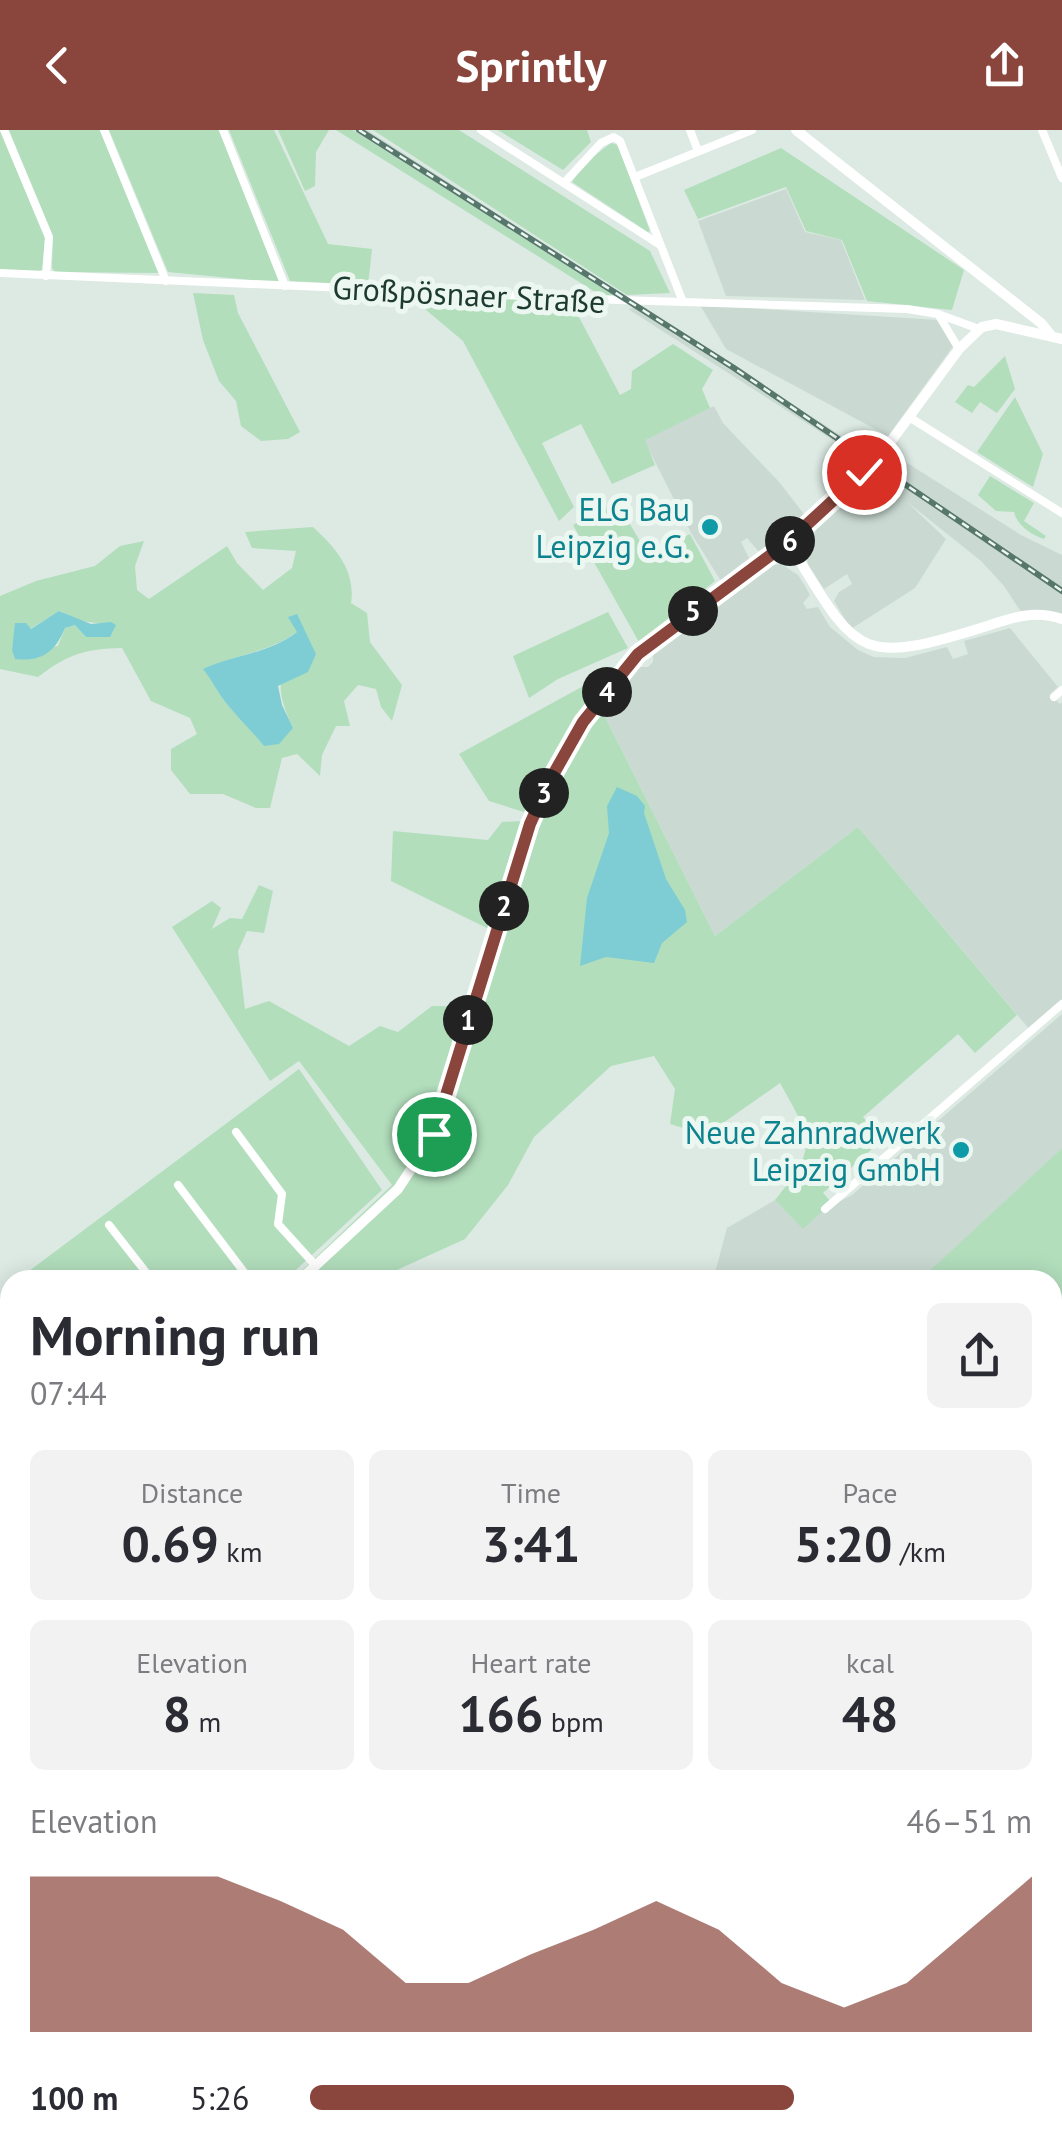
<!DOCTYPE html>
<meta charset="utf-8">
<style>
:root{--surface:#fff;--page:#f2f2f3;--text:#2b2b33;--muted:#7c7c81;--accent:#8a463c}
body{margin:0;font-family:"PT Sans",sans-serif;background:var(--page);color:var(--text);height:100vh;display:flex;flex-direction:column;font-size:38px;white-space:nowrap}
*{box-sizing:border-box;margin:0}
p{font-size:32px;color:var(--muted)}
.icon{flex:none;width:55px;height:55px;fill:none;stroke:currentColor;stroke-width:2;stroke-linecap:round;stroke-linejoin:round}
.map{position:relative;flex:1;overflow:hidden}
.side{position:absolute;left:0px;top:1140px;width:1062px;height:888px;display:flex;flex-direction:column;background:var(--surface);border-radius:30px 30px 0 0;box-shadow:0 5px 25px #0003}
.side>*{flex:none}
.pin{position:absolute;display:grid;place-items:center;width:85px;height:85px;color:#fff;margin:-42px;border:5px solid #fff;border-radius:50%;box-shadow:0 2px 10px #0007}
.km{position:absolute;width:50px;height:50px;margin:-25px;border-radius:50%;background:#222;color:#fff;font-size:28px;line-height:50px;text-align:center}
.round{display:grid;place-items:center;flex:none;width:105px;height:105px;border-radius:15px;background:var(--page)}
.overview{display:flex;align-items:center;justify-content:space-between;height:170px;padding:0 30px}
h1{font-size:55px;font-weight:600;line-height:75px}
.figures{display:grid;grid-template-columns:repeat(3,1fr);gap:15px;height:170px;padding:10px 30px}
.figures div{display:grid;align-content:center;border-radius:15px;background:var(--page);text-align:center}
.figures b{font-size:50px;font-weight:600}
.figures small{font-size:28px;font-weight:400}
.figures p{font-size:28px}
.chart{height:280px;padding:20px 30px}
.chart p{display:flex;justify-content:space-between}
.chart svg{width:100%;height:180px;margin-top:10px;fill:var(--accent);opacity:.7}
ul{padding:0 30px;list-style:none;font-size:32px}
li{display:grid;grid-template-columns:160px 120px 1fr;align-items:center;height:75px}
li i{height:25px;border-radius:12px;background:var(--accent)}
header{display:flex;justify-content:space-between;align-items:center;height:130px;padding:0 30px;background:var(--accent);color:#fff;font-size:45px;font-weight:600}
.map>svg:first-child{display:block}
.built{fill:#cadad2}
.green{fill:#b2debc;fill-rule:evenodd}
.water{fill:#7ecdd5}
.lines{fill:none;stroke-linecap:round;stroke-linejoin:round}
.stream{stroke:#7ecdd5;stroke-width:2.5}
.minor{stroke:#fff;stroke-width:8}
.tertiary{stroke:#fff;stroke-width:10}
.rail-casing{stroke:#57776c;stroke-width:6}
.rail{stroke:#edf7f1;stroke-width:2.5;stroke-dasharray:8;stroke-linecap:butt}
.route-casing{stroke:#fff;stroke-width:20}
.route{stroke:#8a463c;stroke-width:12}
.culture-dot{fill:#0f9aa8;stroke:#edf7f1;stroke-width:4}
.labels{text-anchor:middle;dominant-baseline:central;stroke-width:10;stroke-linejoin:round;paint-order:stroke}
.street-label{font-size:32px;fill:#1d3a31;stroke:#edf7f1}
.culture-label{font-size:32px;fill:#0d838f;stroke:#edf7f1;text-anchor:end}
</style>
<header><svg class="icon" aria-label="back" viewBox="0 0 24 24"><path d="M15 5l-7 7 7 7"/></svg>Sprintly<svg class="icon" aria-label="share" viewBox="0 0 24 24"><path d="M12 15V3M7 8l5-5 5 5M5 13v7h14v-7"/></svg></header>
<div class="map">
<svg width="1062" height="2026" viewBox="0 0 1062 2026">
<rect width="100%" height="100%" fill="#dceae3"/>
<g class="built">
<polygon points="355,0 367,0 627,167 621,168"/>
<polygon points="786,59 805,102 841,110 865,170 726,166 698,91"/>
<polygon points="700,175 939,190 954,215 888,306 726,219"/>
<polygon points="642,176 883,333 893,324 1021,405 1062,425 1062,485 1021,482 1004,456 981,431 906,371 946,409 915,458 851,499 834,471 839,462 852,454 847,444 824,459 808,434 806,422 816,400 872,349 877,351 872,346 878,339 628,179"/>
<polygon points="714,276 723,293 780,353 807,388 760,423 747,408 741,412 750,430 721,451 691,403 644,310"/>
<polygon points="781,434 798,445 805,456 810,465 803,473 807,479 818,477 830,497 858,520 874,527 905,528 947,517 953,529 968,524 964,511 1010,498 1058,557 1050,564 1060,574 1062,572 1062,874 1031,901 858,697 715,806 602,581 638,537 648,537 653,532 653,522 728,464 731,466 733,461 772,435"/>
<polygon points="1062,884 1062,1018 922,1150 713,1150 727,1098 775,1070 803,1098 825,1079 852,1065"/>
</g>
<g class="green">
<polygon points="0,0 45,109 42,140 37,142 0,139"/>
<polygon points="9,0 100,0 159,143 55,142 52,138 53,106"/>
<polygon points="109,0 220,0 281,153 168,142"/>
<polygon points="229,0 274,0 328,114 372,119 368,155 290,151"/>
<polygon points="278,0 329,0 316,22 315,56 305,61"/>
<polygon points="336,0 353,0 614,165 600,165"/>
<polygon points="373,0 459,0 650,121 670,163 627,165"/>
<polygon points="498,0 587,0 591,12 563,40"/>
<polygon points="611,13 618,15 650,101 648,102 572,52 585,33"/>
<polygon points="781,18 964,140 952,180 867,171 842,110 806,101 786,57 698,89 684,60"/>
<polygon points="193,163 234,165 238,183 300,302 288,309 261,311 241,296 236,271 219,251 203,210"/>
<polygon points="438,168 444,175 457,176 468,168 570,170 620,265 631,259 632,241 673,214 713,240 702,259 710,278 645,310 655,335 612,354 581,294 542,313 574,377 559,391 463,211 419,174 420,169"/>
<polygon points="1005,226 1015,259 997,283 980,272 972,283 955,272 968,255 974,257"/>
<polygon points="1015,267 1043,324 1033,357 977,322"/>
<path d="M990 346 1034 373 1024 391 1046 406 1044 409C1031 405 1017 395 1014 382L996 381 978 365Z"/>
<polygon points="617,372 648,425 690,404 715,451 639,512 573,395"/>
<path d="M313 397C336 418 356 441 351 473L367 483 370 512 402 555 392 591 381 577 376 559 358 555 344 571 350 596H336L322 625 320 646 297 624 282 628 270 678H256L223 664H190L171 640V619L197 604 190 588 151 571 122 518C85 519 68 524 38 547L0 539V466L36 451 95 436 120 416 144 411 135 436 137 460 149 469 227 416 237 433 263 460 292 438 296 421 252 418 245 402ZM60 481 81 491 105 494 110 507H86L75 495 65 498 58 516 12 520 16 493 30 499ZM297 502C281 546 272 553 293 598L264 616C253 601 239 588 226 573 218 563 213 550 204 539 236 524 268 523 297 502Z"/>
<polygon points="608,482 628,518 558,549 529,568 513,526"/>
<polygon points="609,542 578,583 524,682 489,671 459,624"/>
<path d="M602 581 715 806 858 697 1017 885 975 923 958 904 863 987 882 1010 823 1063 832 1073 803 1099 775 1070C819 1016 812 1010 780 953L706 1005 670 994 675 959 654 926 611 936 534 1007 508 1055 465 1109 375 1150H292L392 1055 299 931 270 951 172 797 212 771 221 778 212 799 230 788 242 789 259 755 273 761 264 803 247 801 238 821 245 879 269 871 349 916 380 896 398 902 432 876 479 877 499 804 391 751 393 701 488 710 502 692 542 690 567 634Z"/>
<polygon points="299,939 382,1060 285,1150 17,1150"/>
<polygon points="1062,1018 1062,1165 1053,1173 1052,1150 920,1150"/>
<polygon points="262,2018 396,2018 394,2026 256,2026"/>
<polygon points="403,2018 581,2018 615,2026 400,2026"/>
</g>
<g class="water">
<path d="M59 481 91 494 111 492 116 495 110 507H86L75 495 65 498C55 522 42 532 15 529L12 520 15 493H26L31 499Z"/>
<path d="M297 484 316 524 308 542 278 556 282 575 293 598 279 614 264 616C252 601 238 588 226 573 218 563 212 550 203 539 236 524 268 524 297 502L288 487Z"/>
<polygon points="617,657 637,666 645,676 644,683 666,749 685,780 687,792 662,813 654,833 606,827 580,836 587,768 609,703 607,676"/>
</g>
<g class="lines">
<g class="stream">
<polyline points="1052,1392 1062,1384"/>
<polyline points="0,1633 10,1629"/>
<polyline points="801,2018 802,2026"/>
</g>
<g class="minor">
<polyline points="4,0 49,107 46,146"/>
<polyline points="104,0 166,151"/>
<polyline points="223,0 285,156"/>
<polyline points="481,0 660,115"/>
<polyline points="690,0 698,21"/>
<polyline points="1042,0 1062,48"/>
<polyline points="635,47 752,0"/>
<polyline points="564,53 601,13 614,7 620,11 683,172"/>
<polyline points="0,143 618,170 907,179 938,184 979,199"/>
<polyline points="938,184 959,219"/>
<polyline points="909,287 1062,383"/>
<polyline points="1054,567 1062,560"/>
<polyline points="236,1002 282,1064 278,1094 316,1136"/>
<polyline points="178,1055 250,1150"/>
<polyline points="825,1079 1062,874"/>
<polyline points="109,1095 152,1150"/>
<polyline points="0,1925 10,1936"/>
<polyline points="87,2018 97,2026"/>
<polyline points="182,2026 192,2018"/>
</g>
<g class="tertiary">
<polyline points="796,0 1041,193 1050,204"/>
<path d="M788 412C857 524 855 538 987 496 1014 487 1035 480 1062 489"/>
<polyline points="300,1150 398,1059 434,1004 535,683 583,592 613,554 647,516 788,412 846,360 889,314 959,219 982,197 996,194 1062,209"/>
<polyline points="0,1376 10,1367"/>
</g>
<g class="rail-casing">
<polyline id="rail" points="359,0 734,238 1062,461"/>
</g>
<use href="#rail" class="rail"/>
</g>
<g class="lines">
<g class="route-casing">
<polyline id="route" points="434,1004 530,694 549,652 583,592 638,524 788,412 864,342"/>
</g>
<use href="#route" class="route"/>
</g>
<g class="culture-dot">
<circle cx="710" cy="397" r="10"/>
<circle cx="961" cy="1020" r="10"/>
</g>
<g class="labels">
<g class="street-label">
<text transform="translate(469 164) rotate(3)">Großpösnaer Straße</text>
</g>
<g class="culture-label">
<text x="690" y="379">ELG Bau<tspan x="690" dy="37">Leipzig e.G.</tspan></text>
<text x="941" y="1002">Neue Zahnradwerk<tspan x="941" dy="37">Leipzig GmbH</tspan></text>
</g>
</g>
</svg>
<div class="pin" style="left:434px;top:1004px;background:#1e9e55"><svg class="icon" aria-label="arrive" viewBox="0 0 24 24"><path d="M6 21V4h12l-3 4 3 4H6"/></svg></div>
<div class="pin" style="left:864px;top:342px;background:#d93025"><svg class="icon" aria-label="check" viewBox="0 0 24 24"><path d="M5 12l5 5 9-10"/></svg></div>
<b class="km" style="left:468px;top:890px">1</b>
<b class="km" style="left:504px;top:776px">2</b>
<b class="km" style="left:544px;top:663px">3</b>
<b class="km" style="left:607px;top:562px">4</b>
<b class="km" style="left:693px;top:481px">5</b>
<b class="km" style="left:790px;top:411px">6</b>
<section class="side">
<div class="overview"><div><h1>Morning run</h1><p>07:44</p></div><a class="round"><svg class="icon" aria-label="share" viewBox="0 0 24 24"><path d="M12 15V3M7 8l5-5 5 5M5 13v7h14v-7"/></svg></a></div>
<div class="figures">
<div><p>Distance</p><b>0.69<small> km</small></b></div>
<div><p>Time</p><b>3:41</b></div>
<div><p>Pace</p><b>5:20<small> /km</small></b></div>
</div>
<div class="figures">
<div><p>Elevation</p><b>8<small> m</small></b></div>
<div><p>Heart rate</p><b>166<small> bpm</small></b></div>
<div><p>kcal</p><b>48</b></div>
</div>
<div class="chart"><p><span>Elevation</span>46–51 m</p>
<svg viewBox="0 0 160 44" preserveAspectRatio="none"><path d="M0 44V6L10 6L20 6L30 6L40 12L50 19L60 32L70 32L80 25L90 19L100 12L110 19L120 32L130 38L140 32L150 19L160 6V44z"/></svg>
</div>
<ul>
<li><b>100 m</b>5:26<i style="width:67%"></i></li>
</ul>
</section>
</div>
